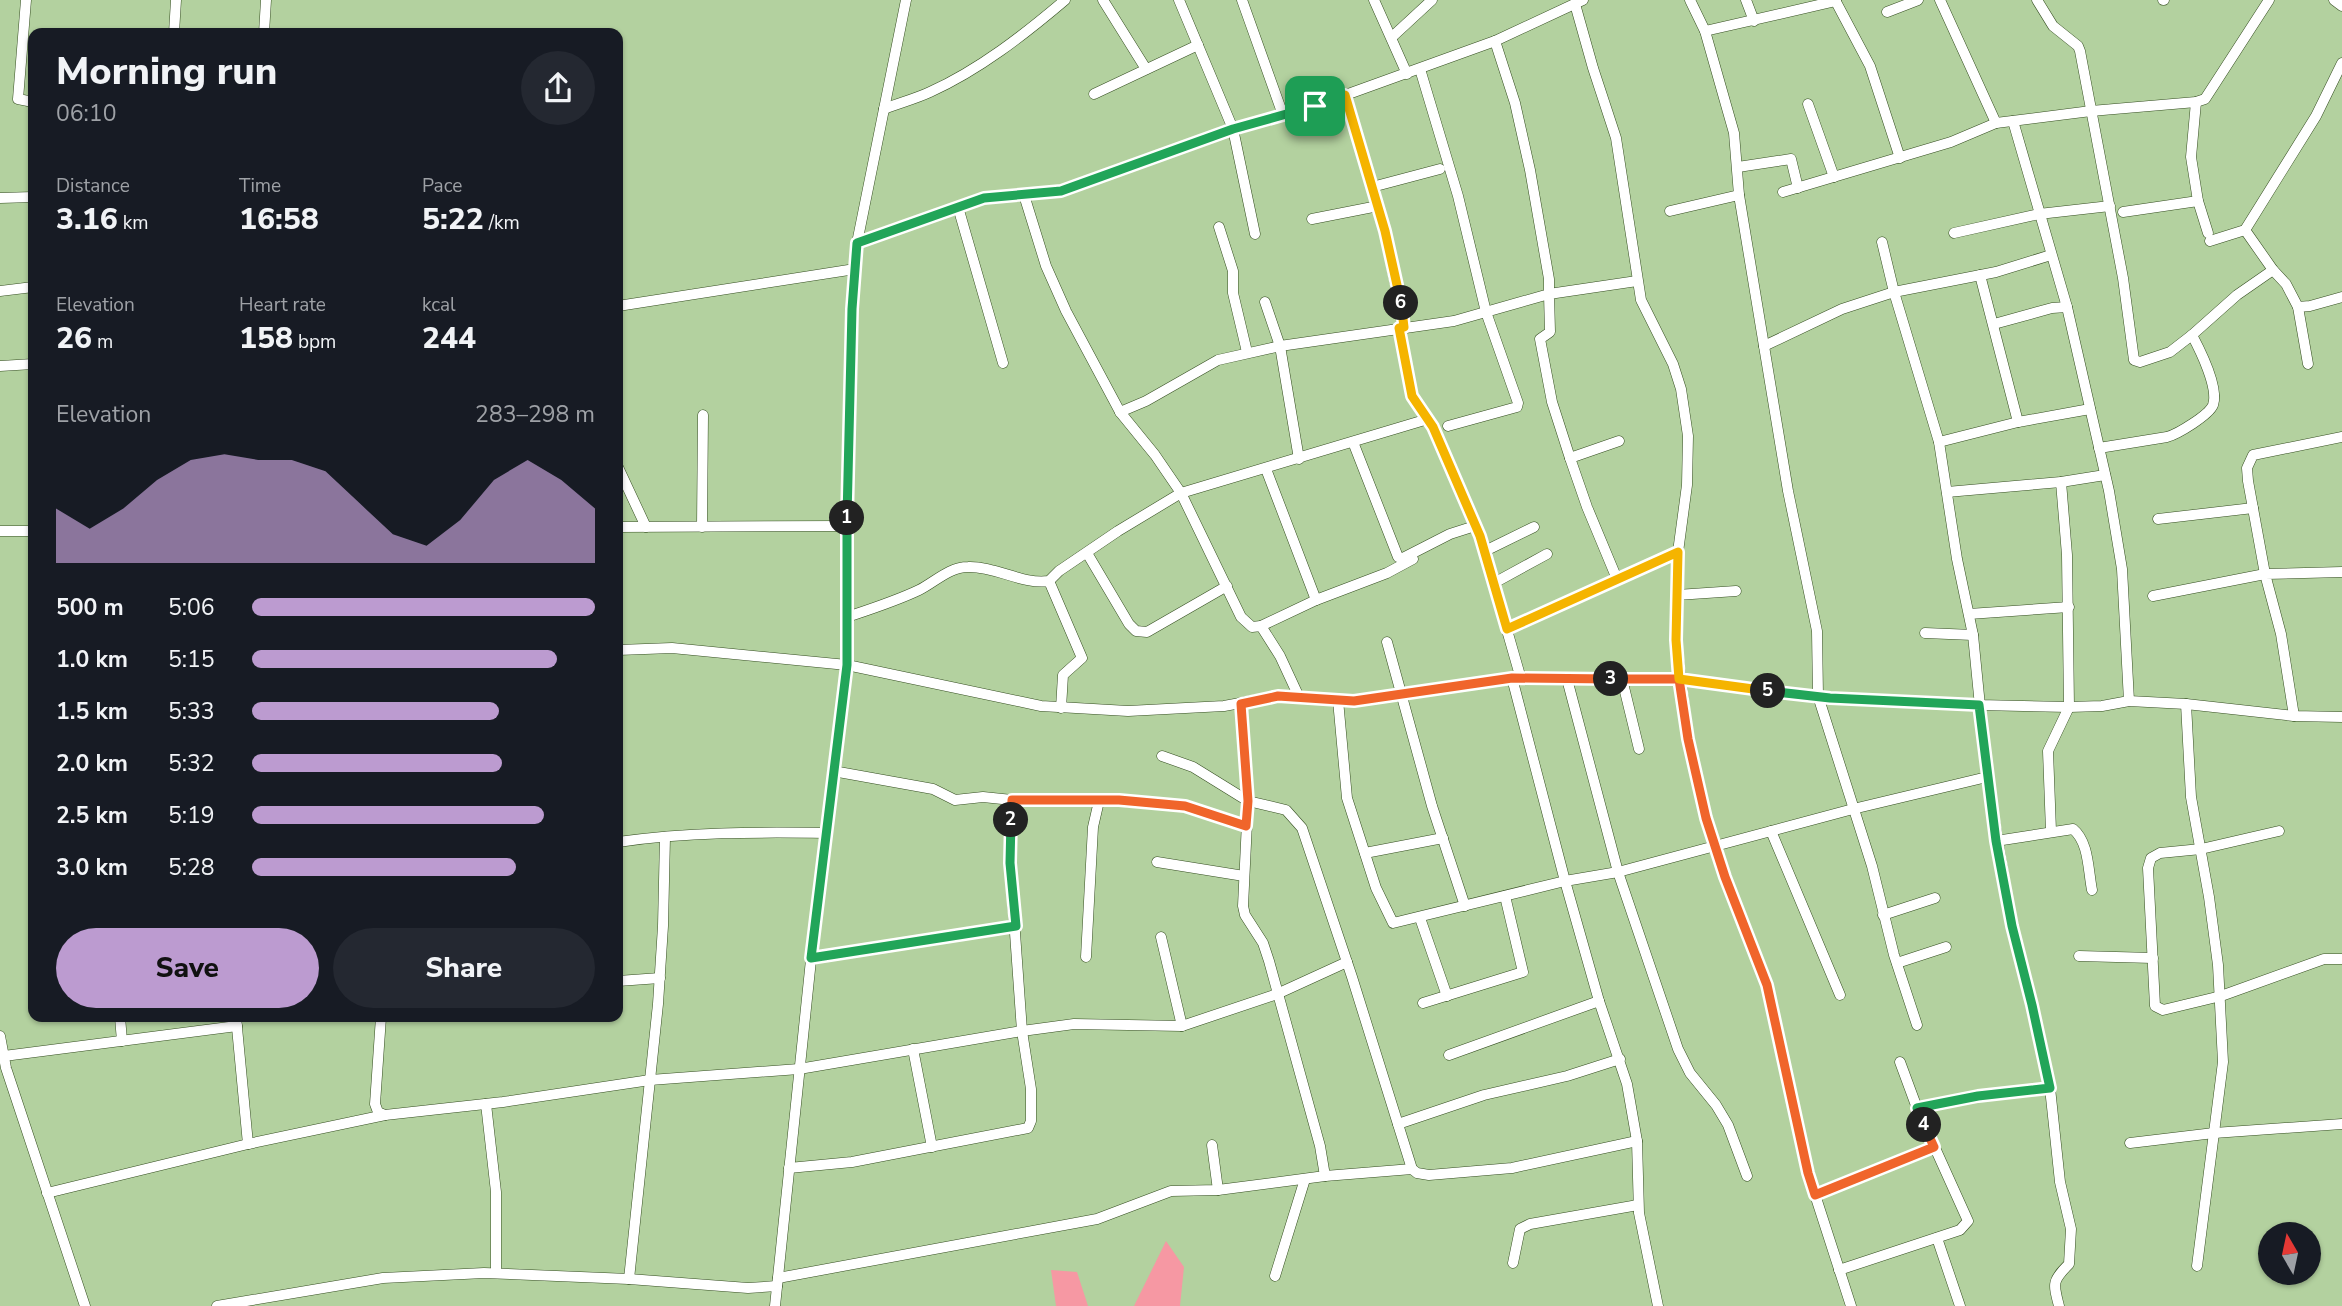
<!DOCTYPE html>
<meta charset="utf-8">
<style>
:root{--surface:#171b24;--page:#242831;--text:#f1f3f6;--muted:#9ea1a6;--accent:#bc9bd0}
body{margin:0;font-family:"Nunito Sans",sans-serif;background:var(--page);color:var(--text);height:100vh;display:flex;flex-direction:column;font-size:26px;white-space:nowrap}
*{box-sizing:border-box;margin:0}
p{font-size:23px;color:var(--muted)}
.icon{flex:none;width:38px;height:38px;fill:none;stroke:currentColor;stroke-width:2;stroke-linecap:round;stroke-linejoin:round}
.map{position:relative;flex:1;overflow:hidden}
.side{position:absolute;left:28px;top:28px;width:595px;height:994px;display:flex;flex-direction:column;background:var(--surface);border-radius:14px;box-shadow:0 2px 5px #0004}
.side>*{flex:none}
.needle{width:46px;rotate:351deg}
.tools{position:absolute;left:2258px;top:1222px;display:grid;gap:14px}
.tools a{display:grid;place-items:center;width:63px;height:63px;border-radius:50%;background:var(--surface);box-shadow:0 2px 5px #0004;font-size:35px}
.pin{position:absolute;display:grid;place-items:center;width:60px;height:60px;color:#fff;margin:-30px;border-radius:14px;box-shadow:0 4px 10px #0006}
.km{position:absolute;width:35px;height:35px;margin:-18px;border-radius:50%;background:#222;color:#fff;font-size:19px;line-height:35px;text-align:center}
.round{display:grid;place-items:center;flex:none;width:74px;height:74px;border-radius:37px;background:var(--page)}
.summary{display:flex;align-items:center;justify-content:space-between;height:119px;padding:0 28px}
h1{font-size:38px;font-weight:800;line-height:52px}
.metrics{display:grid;grid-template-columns:repeat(3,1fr);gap:10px;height:119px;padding:7px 28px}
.metrics div{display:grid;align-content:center}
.metrics b{font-size:30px;font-weight:800}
.metrics small{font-size:19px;font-weight:400}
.metrics p{font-size:19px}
.chart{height:196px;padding:14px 28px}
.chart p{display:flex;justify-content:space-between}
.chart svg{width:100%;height:126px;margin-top:7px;fill:var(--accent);opacity:.7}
.cta{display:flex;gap:14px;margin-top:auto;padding:14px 28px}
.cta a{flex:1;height:80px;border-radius:42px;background:var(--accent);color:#111;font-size:28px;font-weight:800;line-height:80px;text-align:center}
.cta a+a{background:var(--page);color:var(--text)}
ul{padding:0 28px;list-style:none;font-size:23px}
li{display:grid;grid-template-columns:112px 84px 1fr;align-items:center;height:52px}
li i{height:18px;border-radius:9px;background:var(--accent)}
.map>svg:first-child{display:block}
.green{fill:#f698a3}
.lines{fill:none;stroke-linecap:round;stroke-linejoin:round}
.street-casing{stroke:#354e21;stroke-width:11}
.street{stroke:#fff;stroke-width:10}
.split-1-casing{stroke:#fff;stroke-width:14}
.split-2-casing{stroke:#fff;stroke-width:14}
.split-3-casing{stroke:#fff;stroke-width:14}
.split-4-casing{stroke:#fff;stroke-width:14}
.split-5-casing{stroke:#fff;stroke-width:14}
.split-6-casing{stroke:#fff;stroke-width:14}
.split-7-casing{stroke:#fff;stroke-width:14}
.split-1{stroke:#22a559;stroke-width:9}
.split-2{stroke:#22a559;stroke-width:9}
.split-3{stroke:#f0652b;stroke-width:9}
.split-4{stroke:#f0652b;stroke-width:9}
.split-5{stroke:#22a559;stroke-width:9}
.split-6{stroke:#f5b400;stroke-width:9}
.split-7{stroke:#f5b400;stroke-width:9}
</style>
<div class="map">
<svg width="2342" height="1306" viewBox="0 0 2342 1306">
<rect width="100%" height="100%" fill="#b3d19f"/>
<g class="green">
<polygon points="1166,1241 1184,1267 1180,1306 1134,1306"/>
<polygon points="1051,1270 1077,1272 1088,1306 1056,1306"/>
</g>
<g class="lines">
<g class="street-casing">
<g id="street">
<polyline points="26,0 18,99 33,102"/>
<polyline points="1103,0 1146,69"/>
<polyline points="1179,0 1233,129 1255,234"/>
<polyline points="1242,0 1283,115"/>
<polyline points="1374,0 1407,74"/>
<polyline points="1690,0 1705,31 1734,133 1739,195 1788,491 1817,631 1818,696 1872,866 1894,955 1917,1025"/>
<polyline points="1746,0 1754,21"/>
<polyline points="1835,0 1870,66 1900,158"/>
<polyline points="1940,0 1996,123"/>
<polyline points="2037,0 2053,26 2078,46 2080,51 2123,278 2134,360 2140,362 2170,352 2192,335"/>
<polyline points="2163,0 2164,0"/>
<polyline points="2334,0 2342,6"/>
<polyline points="1575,4 1593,68 1616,138 1641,300 1673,364 1681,389 1688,436 1687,485 1678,552 1676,640 1688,739 1706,818 1725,877 1767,985 1808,1173 1851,1306"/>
<polyline points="1887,12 1918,0"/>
<polyline points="1705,31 1836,1"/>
<polyline points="174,33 176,0"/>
<polyline points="264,33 266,0"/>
<polyline points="1392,37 1432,0"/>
<polyline points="1420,69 1458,196 1486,312 1518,403 1517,407 1448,426"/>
<polyline points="1094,94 1198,45"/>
<polyline points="1345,95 1385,231 1404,327"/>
<polyline points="2196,102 2191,157 2198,201 2208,233"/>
<polyline points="1808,104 1834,177"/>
<path d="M884 109C899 103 915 99 930 92 979 70 1025 34 1065 0"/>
<polyline points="2013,121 2067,307 2109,491 2122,569 2129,701"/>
<polyline points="1738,167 1791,159 1798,188"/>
<polyline points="1372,187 1440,169"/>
<polyline points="1783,192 1951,142 1996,123 2091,111 2196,102 2205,99 2269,0"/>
<polyline points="1024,195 1046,266 1066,311 1120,412 1155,455 1181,493 1241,617 1252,627 1261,626 1280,656 1299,697"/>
<polyline points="0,198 33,197"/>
<polyline points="958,207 1003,363"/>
<polyline points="1670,211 1739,195"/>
<polyline points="2123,212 2198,201"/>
<polyline points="1312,219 1378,206"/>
<polyline points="1219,227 1233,271 1233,293 1247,352"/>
<polyline points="2245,230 2273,270 2286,284 2298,307 2310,306 2342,297"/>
<polyline points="1954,233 2039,214 2110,206"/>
<polyline points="2210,241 2245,230 2316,116 2342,63"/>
<polyline points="857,243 984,198 1061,191 1233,129 1315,106 1495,41 1583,0"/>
<polyline points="1980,275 2018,422"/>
<polyline points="0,291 33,287"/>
<polyline points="1265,302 1280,346 1299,459"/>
<polyline points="618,306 855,269"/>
<polyline points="2298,307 2308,364"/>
<polyline points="1994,324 2052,308 2067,307"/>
<polyline points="1399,328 1412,396 1433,427 1480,536 1521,679"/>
<polyline points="1764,346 1842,309 1894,292 1996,272 2051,255"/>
<polyline points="0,366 33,364"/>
<polyline points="1120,412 1146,401 1218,360 1280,346 1454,321 1549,294 1549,279 1530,170 1515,103 1495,41"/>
<polyline points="1353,442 1398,557 1403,558 1450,534 1475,526"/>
<polyline points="1939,442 2018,422 2090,409"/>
<path d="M2099 448 2167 437C2178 434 2209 415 2213 405 2219 388 2200 350 2192 335L2237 295 2273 270"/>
<polyline points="1570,458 1552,402 1540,339 1550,332 1549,294 1637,281"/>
<polyline points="618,467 646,527"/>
<polyline points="1266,469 1316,600"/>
<polyline points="1947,492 2061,482 2105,475"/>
<polyline points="2158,519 2253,508"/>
<polyline points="618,527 847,526"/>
<polyline points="702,527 703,415"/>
<polyline points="0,531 33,531"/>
<polyline points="1485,551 1534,527"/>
<polyline points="1087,553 1129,624 1136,631 1147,632 1227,586"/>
<polyline points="1617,579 1678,552"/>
<polyline points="1049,581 1082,658 1063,675 1061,708"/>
<polyline points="1494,583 1547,554"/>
<polyline points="1677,595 1736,591"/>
<polyline points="2153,596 2265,574 2248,481 2247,468 2253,455 2342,437"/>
<polyline points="1969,614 2069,607"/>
<path d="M847 617C871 609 896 601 919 590 935 582 949 567 968 567 996 566 1022 585 1049 581L1059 571 1118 531 1181 493 1428 419"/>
<polyline points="1261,626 1316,600 1387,573 1413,559"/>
<polyline points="1507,629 1617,579 1587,507 1570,458 1619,441"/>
<polyline points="1925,633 1973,635"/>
<polyline points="1387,642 1432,806 1465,906"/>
<polyline points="618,650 672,648 847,665 1041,706 1128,711 1224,706 1278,696 1354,701 1512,678 1679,679 1830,698 1979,705 2069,707 2102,706 2129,701 2186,704 2294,716 2342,717"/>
<polyline points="1512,678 1565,881 1599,1001 1627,1084 1637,1141 1639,1213 1658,1306"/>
<polyline points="1567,679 1618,872 1678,1049 1690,1073 1716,1105 1728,1125 1747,1176"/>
<polyline points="1622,679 1639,749"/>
<polyline points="1338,700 1347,798 1376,888 1393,923 1565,881 1618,872 1853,809 1987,777 1973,635 1957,559 1939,442 1894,292 1882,242"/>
<polyline points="1241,704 1248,801 1286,810 1302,828 1352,977 1412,1169 1417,1173 1429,1175 1512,1168 1637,1141"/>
<polyline points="2186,704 2191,797 2209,897 2218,965 2223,1062 2197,1266"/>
<polyline points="2294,716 2281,634 2265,574 2342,572"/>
<polyline points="1162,756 1193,767 1248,801 1243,906 1245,915 1263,943 1269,961 1320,1146 1325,1176"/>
<polyline points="833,771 933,789 955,800 983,797 1012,800 1119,801 1185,806 1246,826"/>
<path d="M1987 777 2012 927 2032 1005 2050 1088 2060 1182 2071 1229 2069 1264C2052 1281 2053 1283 2059 1306"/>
<polyline points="1771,831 1840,995"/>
<polyline points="2051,831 2048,751 2069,707 2067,555 2061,482"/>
<polyline points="2279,831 2201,849 2160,853 2151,858 2148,868 2155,1006 2163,1010 2221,996 2324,959 2342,959"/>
<path d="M1996 841 2073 829C2089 842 2088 870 2092 890"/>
<path d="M618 842C687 832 756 832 826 833"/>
<polyline points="1365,853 1443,838"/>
<polyline points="1157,862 1244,876"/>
<polyline points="1883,915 1935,898"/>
<polyline points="1420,918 1447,996"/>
<polyline points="1161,937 1182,1026"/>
<polyline points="2079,956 2153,958"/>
<polyline points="1086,957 1093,827 1099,801"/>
<polyline points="811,958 1015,926"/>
<polyline points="1897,963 1946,947"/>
<polyline points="618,981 660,978"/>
<polyline points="1423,1003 1523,972 1505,896"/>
<polyline points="120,1017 122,1041"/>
<polyline points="236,1017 248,1144"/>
<polyline points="381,1017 375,1104 378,1112 385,1115 503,1102 650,1080 799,1069 1022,1031 1074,1024 1182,1026 1277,994 1347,962"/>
<polyline points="0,1036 6,1068 85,1306"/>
<polyline points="913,1049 932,1147"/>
<polyline points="1449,1055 1599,1001"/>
<polyline points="4,1056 237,1026"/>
<polyline points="486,1104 496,1192 496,1273"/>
<polyline points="1917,1108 1978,1096 2050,1088"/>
<polyline points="1398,1124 1484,1095 1567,1076 1620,1059"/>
<polyline points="2130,1143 2214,1133 2342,1124"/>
<polyline points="1212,1145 1218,1190"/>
<polyline points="789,1168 852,1162 1028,1128 1031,1121 1031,1089 1022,1031 1010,863 1012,800"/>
<polyline points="47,1193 248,1144 385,1115"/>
<polyline points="1815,1195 1934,1148"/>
<polyline points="1937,1238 1960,1306"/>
<polyline points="1513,1263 1520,1229 1530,1224 1638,1205"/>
<polyline points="1839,1270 1960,1230 1968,1221 1917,1108 1900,1062"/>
<polyline points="1275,1276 1305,1179"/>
<polyline points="778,1278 1097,1219 1171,1191 1218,1190 1325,1176 1412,1169"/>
<polyline points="629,1279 658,1004 663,926 665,837"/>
<polyline points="217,1306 383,1278 484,1273 629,1279 748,1288 777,1286"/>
<polyline points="775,1306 814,931 847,665 847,526 852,309 857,243 906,0"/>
</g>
</g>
<use href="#street" class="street"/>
</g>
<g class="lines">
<g class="split-1-casing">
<polyline id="split-1" points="847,518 852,309 857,243 984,198 1061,191 1233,129 1315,106"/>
</g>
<g class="split-2-casing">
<polyline id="split-2" points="847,518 847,665 811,958 1016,926 1010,863 1011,820"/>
</g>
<g class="split-3-casing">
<polyline id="split-3" points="1011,820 1012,800 1119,800 1185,806 1246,826 1248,801 1241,704 1278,696 1354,701 1512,678 1611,679"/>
</g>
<g class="split-4-casing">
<polyline id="split-4" points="1611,679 1679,679 1688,739 1706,818 1725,877 1767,985 1808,1173 1815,1195 1934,1147 1924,1125"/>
</g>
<g class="split-5-casing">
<polyline id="split-5" points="1768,691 1830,698 1979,705 1996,841 2012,926 2032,1005 2050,1088 1978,1096 1917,1108 1924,1125"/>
</g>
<g class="split-6-casing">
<polyline id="split-6" points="1401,303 1404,327 1399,328 1412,396 1433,427 1480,536 1507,629 1678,552 1676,640 1679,679 1768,691"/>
</g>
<g class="split-7-casing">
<polyline id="split-7" points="1315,106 1345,95 1385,231 1401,303"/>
</g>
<use href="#split-1" class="split-1"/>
<use href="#split-2" class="split-2"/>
<use href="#split-3" class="split-3"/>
<use href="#split-4" class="split-4"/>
<use href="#split-5" class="split-5"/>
<use href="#split-6" class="split-6"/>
<use href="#split-7" class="split-7"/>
</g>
</svg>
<div class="tools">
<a><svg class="needle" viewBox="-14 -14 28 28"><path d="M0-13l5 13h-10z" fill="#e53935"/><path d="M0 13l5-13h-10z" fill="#9ea1a6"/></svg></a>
</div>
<div class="pin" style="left:1315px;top:106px;background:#1e9e55"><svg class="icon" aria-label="arrive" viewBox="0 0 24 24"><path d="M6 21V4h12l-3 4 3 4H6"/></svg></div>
<b class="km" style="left:847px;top:518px">1</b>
<b class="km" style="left:1011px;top:820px">2</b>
<b class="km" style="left:1611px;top:679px">3</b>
<b class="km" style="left:1924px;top:1125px">4</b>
<b class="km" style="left:1768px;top:691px">5</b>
<b class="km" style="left:1401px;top:303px">6</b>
<section class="side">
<div class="summary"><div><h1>Morning run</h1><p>06:10</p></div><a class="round"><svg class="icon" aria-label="share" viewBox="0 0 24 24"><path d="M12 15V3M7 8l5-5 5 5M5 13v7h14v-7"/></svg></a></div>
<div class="metrics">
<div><p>Distance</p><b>3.16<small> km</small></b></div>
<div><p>Time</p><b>16:58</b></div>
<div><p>Pace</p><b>5:22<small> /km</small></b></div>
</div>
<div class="metrics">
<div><p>Elevation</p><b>26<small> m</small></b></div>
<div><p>Heart rate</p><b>158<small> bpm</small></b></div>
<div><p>kcal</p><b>244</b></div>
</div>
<div class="chart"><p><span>Elevation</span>283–298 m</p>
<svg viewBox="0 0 160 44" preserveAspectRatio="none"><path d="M0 44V25L10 32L20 25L30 15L40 8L50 6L60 8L70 8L80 12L90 23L100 34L110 38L120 29L130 15L140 8L150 15L160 25V44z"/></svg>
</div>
<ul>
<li><b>500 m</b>5:06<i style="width:100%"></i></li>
<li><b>1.0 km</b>5:15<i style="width:89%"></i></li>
<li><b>1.5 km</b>5:33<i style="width:72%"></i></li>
<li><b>2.0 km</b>5:32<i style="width:73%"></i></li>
<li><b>2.5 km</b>5:19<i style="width:85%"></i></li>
<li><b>3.0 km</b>5:28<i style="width:77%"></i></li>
</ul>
<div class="cta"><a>Save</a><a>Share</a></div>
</section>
</div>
